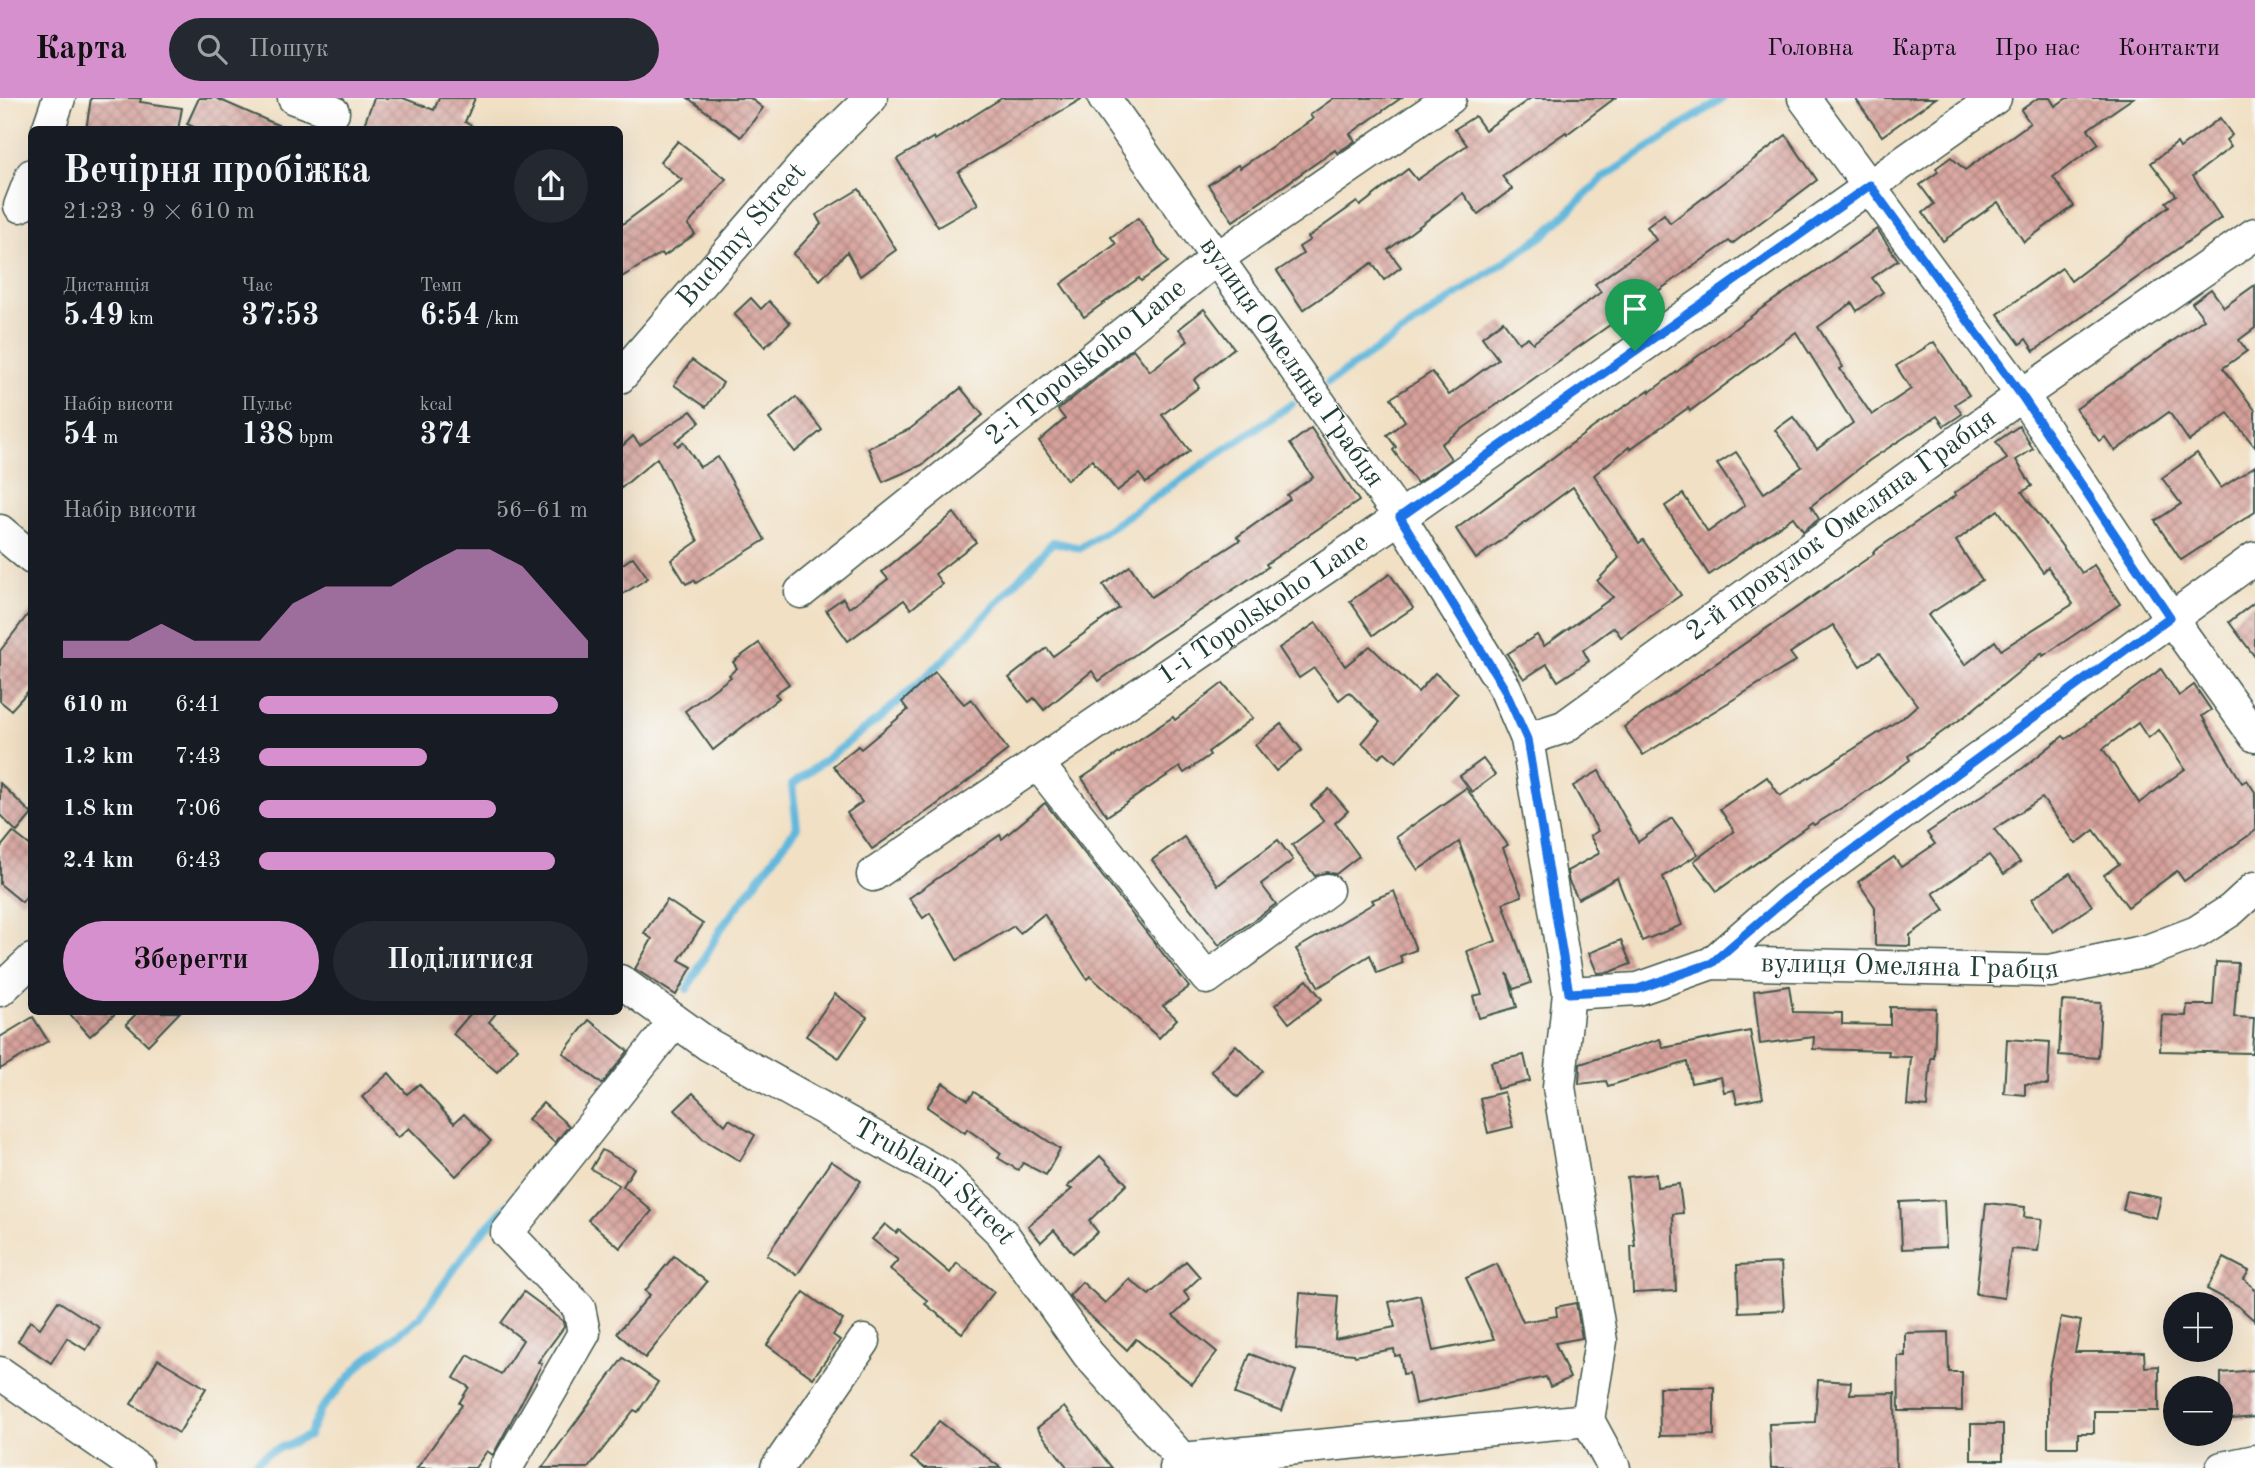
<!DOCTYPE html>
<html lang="uk">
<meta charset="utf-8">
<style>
:root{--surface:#171b24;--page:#242831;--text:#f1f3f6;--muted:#9ea1a6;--accent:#d690ce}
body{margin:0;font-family:"Old Standard TT",serif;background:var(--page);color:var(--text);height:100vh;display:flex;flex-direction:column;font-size:26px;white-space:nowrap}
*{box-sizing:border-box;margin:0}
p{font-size:23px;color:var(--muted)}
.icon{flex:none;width:38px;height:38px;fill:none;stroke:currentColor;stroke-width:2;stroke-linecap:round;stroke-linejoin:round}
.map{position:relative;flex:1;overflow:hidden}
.drawer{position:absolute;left:28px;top:28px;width:595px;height:889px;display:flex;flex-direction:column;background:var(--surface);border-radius:10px;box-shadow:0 7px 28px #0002}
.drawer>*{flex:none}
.buttons{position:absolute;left:2163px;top:1194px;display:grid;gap:14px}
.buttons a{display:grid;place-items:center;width:70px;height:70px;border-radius:50%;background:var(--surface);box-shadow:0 7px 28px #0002;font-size:35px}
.pin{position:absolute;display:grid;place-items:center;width:60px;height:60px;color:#fff;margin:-72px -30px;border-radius:50% 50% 50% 0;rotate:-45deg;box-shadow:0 0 7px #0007}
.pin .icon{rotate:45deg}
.round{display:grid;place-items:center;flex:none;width:74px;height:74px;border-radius:37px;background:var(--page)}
.headline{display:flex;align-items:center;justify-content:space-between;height:119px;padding:0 35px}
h1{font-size:38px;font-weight:700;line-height:52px}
.stats{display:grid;grid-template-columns:repeat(3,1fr);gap:10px;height:119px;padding:7px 35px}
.stats div{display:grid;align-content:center}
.stats b{font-size:30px;font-weight:700}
.stats small{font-size:19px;font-weight:400}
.stats p{font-size:19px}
.chart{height:196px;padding:14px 35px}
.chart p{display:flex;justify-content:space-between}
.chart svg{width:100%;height:126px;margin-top:7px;fill:var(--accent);opacity:.7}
.button{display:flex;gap:14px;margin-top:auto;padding:14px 35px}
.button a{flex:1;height:80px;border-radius:42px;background:var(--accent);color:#111;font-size:28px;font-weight:700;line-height:80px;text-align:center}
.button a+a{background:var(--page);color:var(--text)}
ul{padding:0 35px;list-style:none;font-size:23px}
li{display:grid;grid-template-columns:112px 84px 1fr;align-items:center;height:52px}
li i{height:18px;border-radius:9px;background:var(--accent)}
header{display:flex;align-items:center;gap:42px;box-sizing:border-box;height:98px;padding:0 35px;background:var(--accent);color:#111}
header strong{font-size:33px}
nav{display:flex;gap:38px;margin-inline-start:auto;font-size:24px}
.search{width:490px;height:63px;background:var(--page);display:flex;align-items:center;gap:18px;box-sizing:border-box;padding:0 24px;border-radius:38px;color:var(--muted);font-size:26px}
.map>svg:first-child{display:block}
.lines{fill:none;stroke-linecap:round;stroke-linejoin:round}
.stream{stroke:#60b7dc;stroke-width:8}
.building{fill:url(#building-cross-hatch);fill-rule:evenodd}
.minor-casing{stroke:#3e554a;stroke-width:35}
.minor{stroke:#fff;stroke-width:32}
.route-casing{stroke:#fff;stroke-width:14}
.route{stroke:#1a73e8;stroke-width:9}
.labels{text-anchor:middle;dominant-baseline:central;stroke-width:5;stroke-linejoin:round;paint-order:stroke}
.street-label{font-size:28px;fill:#1f3d34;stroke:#f6f6f2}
</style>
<header>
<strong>Карта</strong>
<div class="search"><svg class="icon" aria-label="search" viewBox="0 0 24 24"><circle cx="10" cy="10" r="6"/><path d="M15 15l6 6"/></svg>Пошук</div>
<nav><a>Головна</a><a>Карта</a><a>Про нас</a><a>Контакти</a></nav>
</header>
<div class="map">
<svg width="2255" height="1370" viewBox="0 0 2255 1370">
<defs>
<pattern id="building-cross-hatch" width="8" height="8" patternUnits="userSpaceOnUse" patternTransform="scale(1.75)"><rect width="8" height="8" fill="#d7a19b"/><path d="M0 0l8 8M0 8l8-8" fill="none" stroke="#ae847f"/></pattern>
</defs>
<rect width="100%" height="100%" fill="#f6f6f2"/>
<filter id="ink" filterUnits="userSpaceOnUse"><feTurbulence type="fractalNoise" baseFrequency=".0143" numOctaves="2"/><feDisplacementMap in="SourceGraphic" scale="14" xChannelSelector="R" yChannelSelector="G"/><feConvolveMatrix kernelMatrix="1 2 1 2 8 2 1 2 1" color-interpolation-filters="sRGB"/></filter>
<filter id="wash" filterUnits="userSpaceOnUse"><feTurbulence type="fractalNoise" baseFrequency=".00686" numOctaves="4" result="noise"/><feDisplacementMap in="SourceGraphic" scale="28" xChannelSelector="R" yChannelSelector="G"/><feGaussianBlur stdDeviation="1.57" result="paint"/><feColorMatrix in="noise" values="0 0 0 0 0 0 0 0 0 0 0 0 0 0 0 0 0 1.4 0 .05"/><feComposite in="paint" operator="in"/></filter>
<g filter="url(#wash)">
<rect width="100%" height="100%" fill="#f1e0c4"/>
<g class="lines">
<g class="stream">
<polyline points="1328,285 1544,137 1603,80 1723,0"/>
<polyline points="687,891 720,832 797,729 792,687 881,619 946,560 1053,444 1080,450 1292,306"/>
<polyline points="249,1370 268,1355 308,1338 320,1312 364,1263 420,1219 476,1141 519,1095"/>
</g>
</g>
<g id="blocks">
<g class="building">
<polygon points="91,0 141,0 140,4 182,10 178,32 86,32"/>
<polygon points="199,0 216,0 289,32 200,32 187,26"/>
<polygon points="374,0 403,0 434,12 439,0 475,0 465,24 479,32 362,32"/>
<polygon points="688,0 750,0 763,10 741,39"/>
<polygon points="1002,0 1083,0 958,74 978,106 938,129 897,61 934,39 935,42"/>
<polygon points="1334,0 1401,0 1350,36 1355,43 1337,55 1335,52 1233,123 1208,87 1238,67 1240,70 1313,21 1310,17"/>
<polygon points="1531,0 1615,0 1567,36 1566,34 1502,78 1512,91 1478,116 1463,95 1388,152 1401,169 1384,182 1372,165 1303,212 1277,173 1303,156 1299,149 1310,142 1308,139 1357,104 1360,108 1408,71 1417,82 1467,47 1455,31 1475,18 1485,32"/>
<polygon points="1855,0 1936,0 1882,38"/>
<polygon points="2038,0 2050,0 2055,8 2067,0 2133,0 2088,31 2099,46 2053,79 2074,108 2024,144 1998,104 1943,143 1923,115 1934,106 1920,87 1938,74 1936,70 1951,59 1965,72 2030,25 2021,12"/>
<polygon points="2220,20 2232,37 2226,42 2231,49 2193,78 2221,120 2034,253 2026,241 2020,246 1998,216 2062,170 2071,183 2169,108 2166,104 2176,97 2151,65 2177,45 2180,50"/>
<polygon points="1786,37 1817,82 1732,146 1729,143 1441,346 1451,361 1417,385 1393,352 1396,349 1387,337 1405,323 1391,300 1432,274 1449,297 1498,261 1482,239 1503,223 1519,245 1528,239 1533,245 1601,194 1595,186 1656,142 1647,129 1664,116 1670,125"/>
<polygon points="678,43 726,81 688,127 695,136 664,158 662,155 620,180 620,128 682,82 660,64"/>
<polygon points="859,91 896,152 860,178 847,154 820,182 793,156 821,126 816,117"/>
<polygon points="1138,120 1168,164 1141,183 1139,180 1084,219 1061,186 1116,146 1111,139"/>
<polygon points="1877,131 1898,162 1872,180 1883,194 1857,213 1852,205 1818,229 1843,269 1840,271 1872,317 1911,291 1896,268 1934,244 1969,297 1955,306 1962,316 1944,328 1937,318 1870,362 1811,408 1819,421 1803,433 1793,419 1709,477 1665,408 1683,396 1708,434 1745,407 1717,366 1736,354 1764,395 1802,369 1775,332 1793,319 1817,351 1853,325 1796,234 1690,313 1688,310 1630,351 1629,349 1594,377 1639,445 1643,442 1681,497 1621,539 1614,529 1583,552 1589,563 1558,583 1547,566 1524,581 1507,556 1537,537 1544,548 1613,499 1597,483 1619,460 1573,389 1476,461 1456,431 1594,329 1649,292 1650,294 1758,213"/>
<polygon points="2255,187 2255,230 2239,242 2247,253 2223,270 2255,312 2255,349 2228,315 2189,343 2169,314 2115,353 2105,339 2099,343 2076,311 2204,221 2192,205 2211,191 2224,209"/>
<polygon points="751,200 761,211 769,203 790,225 765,249 734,216"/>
<polygon points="1204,211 1234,250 1194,282 1199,289 1162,317 1190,353 1146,385 1139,376 1117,393 1092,362 1067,382 1039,343 1065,321 1058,312 1133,251 1150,273 1188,243 1179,231"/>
<polygon points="692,262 723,285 706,309 674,287"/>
<polygon points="961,290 983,317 922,367 883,384 868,350 910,331"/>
<polygon points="796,299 822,332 795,354 769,321"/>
<polygon points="691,313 700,324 675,344 678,348 683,344 700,369 718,359 765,442 696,485 694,482 686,486 671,462 698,443 657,360 620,391 620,350 633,338 640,347"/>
<path d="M2019 328 2033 351 2016 362 2032 388 2022 394 2082 475 2094 467 2120 506 2043 558 2042 555 1965 618 1908 658 1910 662 1856 701 1814 727 1812 725 1717 793 1694 763 1734 733 1720 711 1767 679 1780 698 1905 618 1917 607 1879 555 1860 568 1833 527 1790 555 1796 563 1643 657 1624 629 1874 456 1873 454 1956 397 1954 395 2007 361 1996 344ZM1998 412 2043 474 2048 469 2073 506 2001 552 1995 543 1965 567 1928 517 1982 482 1956 443Z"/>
<polygon points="1311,330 1359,403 1266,466 1268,469 1152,544 1099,583 1092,573 1044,612 1034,600 1029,604 1009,580 1047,550 1053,558 1119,510 1103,487 1130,468 1151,499 1240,442 1237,439 1290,401 1287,397 1313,379 1290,346"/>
<polygon points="2197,355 2221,390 2255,368 2255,414 2181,462 2155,423 2181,406 2162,380"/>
<polygon points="954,415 976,444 935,476 942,486 911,511 904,502 848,543 826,512 843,500 849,510 888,481 882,474"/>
<polygon points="633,459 648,480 620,498 620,468"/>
<polygon points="1390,476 1413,510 1373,537 1350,503"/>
<polygon points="2255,504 2255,559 2229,524"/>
<polygon points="32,511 32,589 11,612 0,603 0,553"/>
<polygon points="1316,525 1345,568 1370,548 1418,594 1435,575 1458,595 1396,664 1385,654 1379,660 1362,645 1380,624 1349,594 1339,602 1314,570 1299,580 1279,550"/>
<polygon points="759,545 789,586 775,596 779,600 713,652 685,613 731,579 729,577 737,570 733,564"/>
<path d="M2161 571 2179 598 2194 587 2211 612 2202 618 2242 685 2247 682 2255 694V733L2184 783 2177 773 2128 809 2104 777 2119 766 2094 732 2076 746 2042 700 1994 731 2020 764 2004 776 1989 757 1933 795 1945 812 1910 837V848L1875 847V809L1858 784 1894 759 1901 769 1935 746 1927 735 2023 670 2063 638 2066 641ZM2138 625 2148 640 2159 632 2185 671 2139 705 2103 651Z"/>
<polygon points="935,574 964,606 971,601 1008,652 935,708 872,751 847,715 862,704 833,668 858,648 861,651 908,612 902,604"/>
<polygon points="1223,585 1253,620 1208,654 1210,657 1184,675 1180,669 1107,718 1082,680 1173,619 1175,622"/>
<polygon points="1281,626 1302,652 1276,673 1255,647"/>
<polygon points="1483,661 1495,677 1472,694 1460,678"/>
<polygon points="1599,673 1638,744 1672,720 1698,756 1663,779 1682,827 1642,843 1617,780 1578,801 1569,784 1567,773 1600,755 1590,738 1598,733 1573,688"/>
<polygon points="0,685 32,716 17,734 0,717"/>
<polygon points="1466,690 1508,747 1503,750 1522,798 1503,805 1531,885 1514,891 1507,875 1517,909 1479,920 1473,898 1482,896 1467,853 1496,843 1459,744 1418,772 1396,739"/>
<polygon points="1329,691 1348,713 1335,725 1359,758 1336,776 1326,774 1315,778 1292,747 1324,723 1311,707"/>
<polygon points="1045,705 1189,889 1163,908 1177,921 1159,940 1090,878 1087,881 1044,816 1020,835 1014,828 957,862 930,815 923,820 909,800 1000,737 1002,741"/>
<polygon points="13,734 32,749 32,791 22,804 0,786 0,750"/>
<polygon points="1184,739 1218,787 1278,742 1293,762 1261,786 1276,806 1219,847 1152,762"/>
<polygon points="2070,775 2092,808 2053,834 2032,801"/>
<polygon points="1394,793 1416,852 1400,858 1403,865 1377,875 1370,857 1319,889 1296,851 1374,805 1372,802"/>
<polygon points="667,802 703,826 679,862 692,869 676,897 635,871 652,841 644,835"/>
<polygon points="1621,842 1631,866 1610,874 1597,875 1589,855"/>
<polygon points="2216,864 2238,865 2234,919 2254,920 2252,955 2160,953 2162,917 2186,918 2187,907 2213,907"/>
<polygon points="1307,882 1322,901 1289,925 1275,907"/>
<polygon points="1789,888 1793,914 1842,915 1842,926 1890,927 1890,909 1936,910 1934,960 1931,960 1927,1009 1907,1007 1911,959 1888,958 1889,953 1813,951 1814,939 1760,946 1754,893"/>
<polygon points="835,896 867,919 839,960 806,938"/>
<polygon points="2062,903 2101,905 2098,960 2059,957"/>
<polygon points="68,914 117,914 90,938"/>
<polygon points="138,914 180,914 148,947 126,926"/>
<polygon points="472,914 497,914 489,924 518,950 497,974 453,936"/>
<polygon points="33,919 48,943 0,971 0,939"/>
<polygon points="589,922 628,953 602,986 563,955"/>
<polygon points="1750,933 1763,1000 1737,1005 1734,992 1724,994 1721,979 1691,985 1687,964 1608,988 1606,983 1579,986 1580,966 1660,941 1663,950"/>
<polygon points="2007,941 2050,944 2048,987 2025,986 2025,997 2004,995"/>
<polygon points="1236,947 1263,973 1238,999 1211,973"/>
<polygon points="1524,957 1530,983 1497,991 1491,964"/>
<polygon points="389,975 407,996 419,986 454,1025 464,1016 491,1043 456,1078 409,1030 398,1040 362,999"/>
<polygon points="943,985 968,1002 974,994 1060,1051 1046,1077 1023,1065 1018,1072 998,1060 1001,1055 967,1031 965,1035 927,1009"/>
<polygon points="1504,994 1513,1029 1488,1035 1480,1000"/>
<polygon points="693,995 725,1027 729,1021 755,1037 740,1063 703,1041 675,1012"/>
<polygon points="543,1005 569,1028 555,1045 528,1021"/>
<polygon points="602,1052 634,1070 623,1088 652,1113 620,1150 588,1122 619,1087 591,1071"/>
<polygon points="1100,1058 1127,1086 1089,1123 1098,1134 1073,1155 1054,1132 1041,1144 1028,1128 1072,1091 1067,1089"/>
<polygon points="831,1063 861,1083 797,1177 767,1157"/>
<polygon points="1656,1076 1657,1089 1679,1086 1683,1115 1673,1116 1676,1193 1633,1195 1631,1148 1635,1148 1627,1079"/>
<polygon points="2127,1093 2161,1100 2156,1120 2123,1112"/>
<polygon points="1944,1102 1946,1149 1902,1151 1900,1104"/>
<polygon points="1986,1105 2025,1109 2024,1119 2042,1121 2038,1153 2011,1151 2004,1200 1976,1196"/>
<polygon points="885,1126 896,1135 899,1132 950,1175 957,1165 994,1194 962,1235 925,1206 928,1203 890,1171 898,1162 872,1141"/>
<polygon points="674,1158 707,1184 645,1260 617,1235 650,1197 645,1193"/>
<polygon points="2224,1160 2249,1173 2244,1181 2255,1191 2255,1223 2237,1207 2207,1191"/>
<polygon points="1186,1163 1200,1179 1184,1194 1190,1202 1173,1218 1217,1254 1192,1286 1136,1241 1127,1252 1069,1198 1082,1184 1105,1205 1129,1181 1149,1197"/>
<polygon points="1781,1165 1784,1212 1739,1214 1737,1167"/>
<polygon points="1497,1166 1523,1224 1557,1218 1556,1209 1576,1205 1582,1240 1555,1245 1570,1280 1550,1289 1546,1279 1415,1306 1409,1275 1403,1276 1400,1257 1395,1258 1394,1251 1355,1258 1354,1256 1296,1251 1300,1195 1338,1198 1335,1241 1395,1229 1389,1204 1420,1197 1433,1253 1494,1241 1466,1180"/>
<polygon points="524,1194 563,1223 564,1229 538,1264 542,1266 493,1357 487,1353 475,1370 417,1370 462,1307 459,1305 469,1289 454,1280 468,1257 501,1276 523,1242 501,1225"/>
<polygon points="804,1194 843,1222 833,1237 840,1242 813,1280 767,1247"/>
<polygon points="58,1203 100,1230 86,1252 67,1240 51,1265 18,1243 30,1223 40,1230"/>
<polygon points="2061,1219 2081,1223 2075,1254 2144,1254 2145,1269 2159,1268 2159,1313 2094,1313 2094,1335 2078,1335 2078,1349 2048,1349 2048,1283"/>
<polygon points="1948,1234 1949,1274 1962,1274 1962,1313 1899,1313 1898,1258 1905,1258 1905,1235"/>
<polygon points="1250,1256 1296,1273 1282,1313 1235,1296"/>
<polygon points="623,1260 658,1284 638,1314 634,1312 588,1370 542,1370"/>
<polygon points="158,1261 206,1290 179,1335 131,1306"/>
<polygon points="2255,1272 2255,1319 2221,1322 2221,1275"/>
<polygon points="1818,1282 1851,1284 1850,1296 1895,1295 1896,1370 1771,1370 1769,1326 1815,1324"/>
<polygon points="1659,1289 1714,1289 1714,1337 1660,1338"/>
<polygon points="1064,1309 1112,1370 1068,1370 1037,1330"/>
<polygon points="939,1323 1001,1370 924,1370 911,1360"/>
<rect x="1971" y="1326" width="32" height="36"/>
</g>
</g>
</g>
<g filter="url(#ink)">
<use href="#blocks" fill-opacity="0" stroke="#3e554a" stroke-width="2"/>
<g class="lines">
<g class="minor-casing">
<g id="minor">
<polyline points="294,0 333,14"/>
<path id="s1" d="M1104 0 1400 419 1505 590 1527 641 1569 895 1638 891 1712 865 2050 873 2147 853 2197 834 2231 812 2255 790"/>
<polyline points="1804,0 2022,297 2170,519 2255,638"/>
<polyline points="48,32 59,0"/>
<polyline points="20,108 32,77"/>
<path id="s2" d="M620 279 810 60 871 0"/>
<polyline points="0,433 32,460"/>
<path id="s3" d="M801 494 1216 161 1450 0"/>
<path id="s4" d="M1527 641 1564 629 2022 297 2255 136"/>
<polyline points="1037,665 1207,880 1327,792"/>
<path id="s5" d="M873 777 1400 419 1995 0"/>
<polyline points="1712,865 1785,801 2255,460"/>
<path id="s6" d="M620 883 709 947 944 1078 1002 1135 1088 1256 1182 1361"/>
<polyline points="0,892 32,862"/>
<polyline points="1569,895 1559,989 1601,1243 1588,1322"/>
<polyline points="0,1275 137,1370"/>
<polyline points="506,1370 584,1235 579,1210 507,1135 675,923"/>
<polyline points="777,1370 864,1243"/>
<polyline points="1176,1370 1182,1361 1588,1322 1614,1370"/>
<polyline points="2222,1370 2255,1363"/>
</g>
</g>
<use href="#minor" class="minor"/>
</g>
</g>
<g class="lines" filter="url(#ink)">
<g class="route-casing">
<polygon id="route" points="1870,87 2022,298 2170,519 1785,802 1712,865 1638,891 1569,895 1527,641 1504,590 1400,419"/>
</g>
<use href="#route" class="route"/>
</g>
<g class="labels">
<g class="street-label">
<text stroke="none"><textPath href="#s2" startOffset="187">Buchmy Street</textPath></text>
<text stroke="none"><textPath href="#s1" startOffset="324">вулиця Омеляна Грабця</textPath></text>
<text stroke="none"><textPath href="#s3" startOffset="366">2-i Topolskoho Lane</textPath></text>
<text stroke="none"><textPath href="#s4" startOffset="382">2-й провулок Омеляна Грабця</textPath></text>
<text stroke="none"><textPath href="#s5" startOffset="472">1-i Topolskoho Lane</textPath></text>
<text stroke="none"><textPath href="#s1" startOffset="1372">вулиця Омеляна Грабця</textPath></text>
<text stroke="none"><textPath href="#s6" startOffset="374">Trublaini Street</textPath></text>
</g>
</g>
</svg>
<div class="buttons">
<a>+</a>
<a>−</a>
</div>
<div class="pin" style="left:1635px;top:253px;background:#1e9e55"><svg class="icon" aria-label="arrive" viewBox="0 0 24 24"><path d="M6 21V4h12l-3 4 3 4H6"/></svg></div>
<section class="drawer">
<div class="headline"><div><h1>Вечірня пробіжка</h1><p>21:23 · 9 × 610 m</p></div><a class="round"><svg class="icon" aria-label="share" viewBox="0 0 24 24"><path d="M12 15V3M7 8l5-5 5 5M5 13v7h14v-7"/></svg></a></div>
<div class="stats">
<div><p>Дистанція</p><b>5.49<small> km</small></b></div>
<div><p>Час</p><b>37:53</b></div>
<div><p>Темп</p><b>6:54<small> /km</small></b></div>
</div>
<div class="stats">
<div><p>Набір висоти</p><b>54<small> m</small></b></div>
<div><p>Пульс</p><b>138<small> bpm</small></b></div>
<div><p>kcal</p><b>374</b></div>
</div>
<div class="chart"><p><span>Набір висоти</span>56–61 m</p>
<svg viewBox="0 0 160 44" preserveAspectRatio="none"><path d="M0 44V38L10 38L20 38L30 32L40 38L50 38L60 38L70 25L80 19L90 19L100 19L110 12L120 6L130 6L140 12L150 25L160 38V44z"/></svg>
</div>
<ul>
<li><b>610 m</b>6:41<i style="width:91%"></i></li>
<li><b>1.2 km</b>7:43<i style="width:51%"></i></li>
<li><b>1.8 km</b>7:06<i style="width:72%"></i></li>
<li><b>2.4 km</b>6:43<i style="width:90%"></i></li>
</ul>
<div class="button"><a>Зберегти</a><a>Поділитися</a></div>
</section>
</div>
